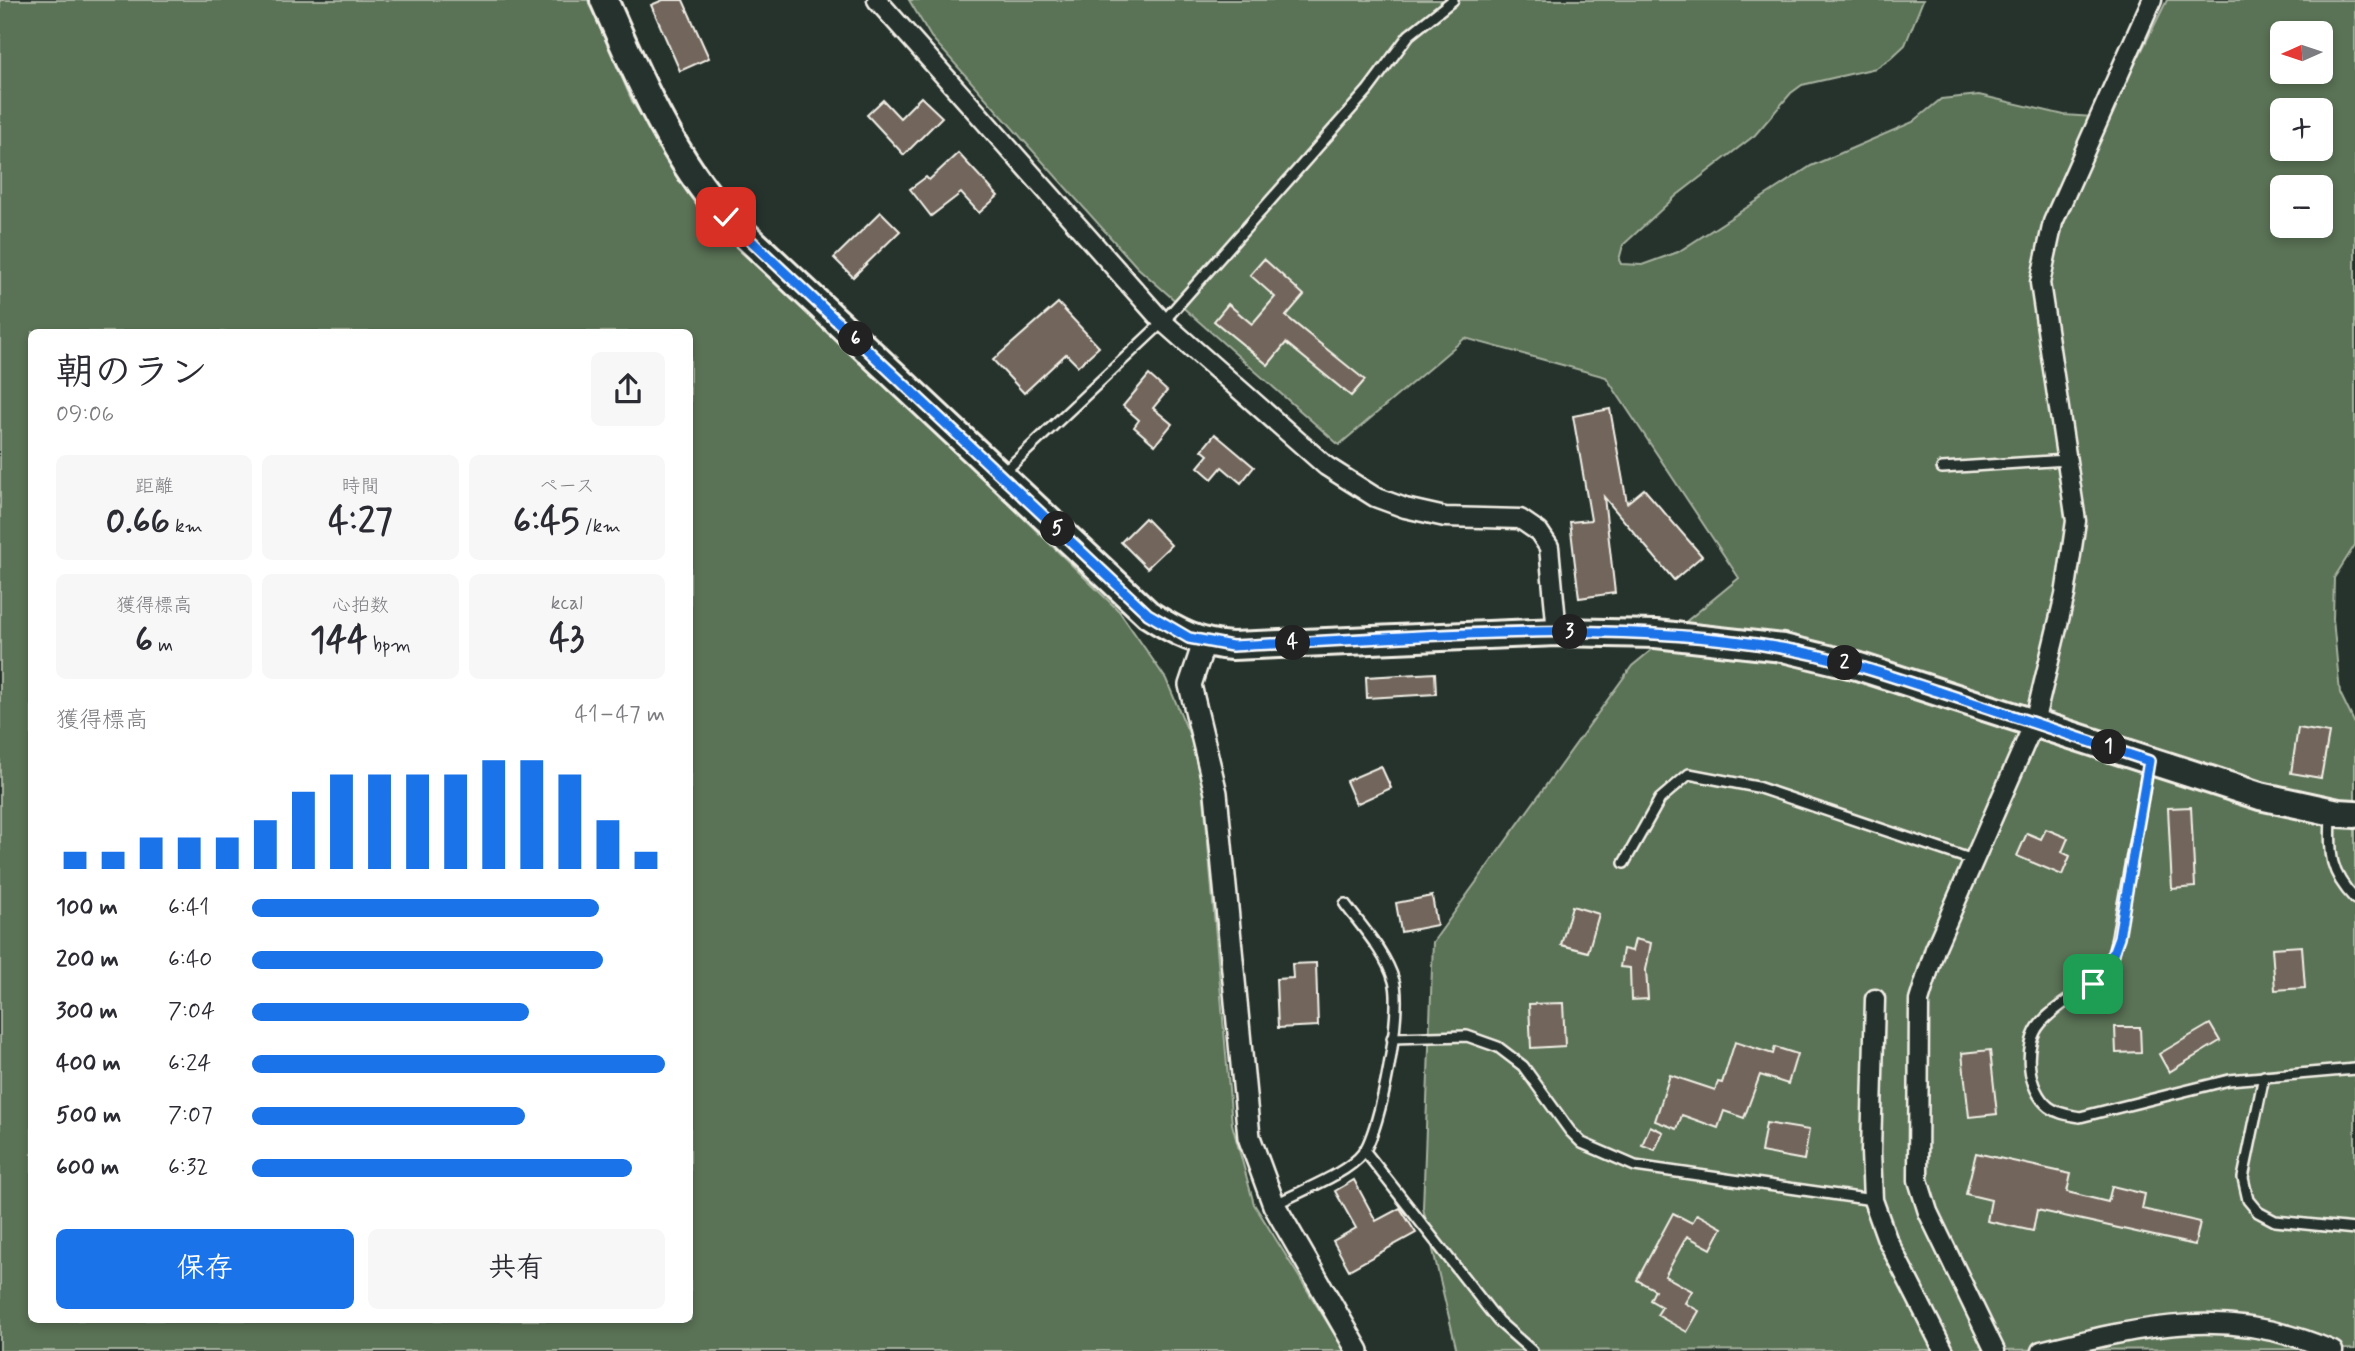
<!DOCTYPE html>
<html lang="ja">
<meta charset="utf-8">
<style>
:root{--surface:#fff;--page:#f7f7f7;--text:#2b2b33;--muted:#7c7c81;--accent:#1a73e8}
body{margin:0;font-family:Mynerve,"Klee One",sans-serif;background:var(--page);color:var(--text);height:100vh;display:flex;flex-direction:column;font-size:26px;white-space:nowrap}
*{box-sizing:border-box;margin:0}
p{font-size:23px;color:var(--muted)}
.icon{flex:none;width:38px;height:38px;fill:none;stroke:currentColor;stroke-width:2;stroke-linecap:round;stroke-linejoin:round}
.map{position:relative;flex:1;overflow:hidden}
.side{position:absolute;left:28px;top:329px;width:665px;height:994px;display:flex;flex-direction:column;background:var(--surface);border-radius:10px;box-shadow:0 4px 10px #0003}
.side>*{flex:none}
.needle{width:46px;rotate:267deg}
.tools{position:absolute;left:2270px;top:21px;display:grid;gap:14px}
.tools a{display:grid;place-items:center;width:63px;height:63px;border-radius:10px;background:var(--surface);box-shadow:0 4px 10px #0003;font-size:35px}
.pin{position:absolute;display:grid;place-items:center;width:60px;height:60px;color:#fff;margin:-30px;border-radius:14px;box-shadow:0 4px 10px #0006}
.km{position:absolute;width:35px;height:35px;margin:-18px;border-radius:50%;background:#222;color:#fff;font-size:19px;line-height:35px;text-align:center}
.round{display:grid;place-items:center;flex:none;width:74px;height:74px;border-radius:10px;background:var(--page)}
.head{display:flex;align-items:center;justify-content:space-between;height:119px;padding:0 28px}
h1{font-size:38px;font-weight:700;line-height:52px}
.stats{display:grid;grid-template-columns:repeat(3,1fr);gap:10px;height:119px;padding:7px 28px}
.stats div{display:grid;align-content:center;border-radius:10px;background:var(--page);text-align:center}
.stats b{font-size:35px;font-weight:700}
.stats small{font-size:19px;font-weight:400}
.stats p{font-size:19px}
.chart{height:196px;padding:14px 28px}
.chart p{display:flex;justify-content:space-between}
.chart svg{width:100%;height:126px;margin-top:7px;stroke:var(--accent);stroke-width:6}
.action{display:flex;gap:14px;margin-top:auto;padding:14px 28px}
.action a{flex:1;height:80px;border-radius:10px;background:var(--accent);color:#fff;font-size:28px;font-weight:700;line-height:80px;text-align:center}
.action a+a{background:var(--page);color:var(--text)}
ul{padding:0 28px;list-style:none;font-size:23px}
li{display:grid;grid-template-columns:112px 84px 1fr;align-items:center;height:52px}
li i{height:18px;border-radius:9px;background:var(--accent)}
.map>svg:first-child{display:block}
.green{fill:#5a7256;stroke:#a7b29f;stroke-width:2;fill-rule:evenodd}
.building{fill:#72665c;stroke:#f4f1e8;stroke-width:2}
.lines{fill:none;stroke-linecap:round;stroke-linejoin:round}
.service-casing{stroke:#f4f1e8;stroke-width:14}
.minor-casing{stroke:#f4f1e8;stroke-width:23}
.tertiary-casing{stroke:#f4f1e8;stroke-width:26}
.primary-casing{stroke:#f4f1e8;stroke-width:32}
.service{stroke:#26332d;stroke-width:9}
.minor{stroke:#26332d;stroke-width:18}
.tertiary{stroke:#26332d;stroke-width:21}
.primary{stroke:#26332d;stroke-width:26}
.route-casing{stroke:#fff;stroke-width:14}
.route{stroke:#1a73e8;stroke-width:9}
</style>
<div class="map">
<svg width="2355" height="1351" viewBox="0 0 2355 1351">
<rect width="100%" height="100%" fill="#26332d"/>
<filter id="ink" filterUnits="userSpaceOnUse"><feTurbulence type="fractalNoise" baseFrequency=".0143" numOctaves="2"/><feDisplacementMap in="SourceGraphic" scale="14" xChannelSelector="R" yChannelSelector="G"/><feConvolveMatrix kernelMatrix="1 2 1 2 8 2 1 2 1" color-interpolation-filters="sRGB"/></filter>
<g filter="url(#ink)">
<g class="green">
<path d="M0 0H588L633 103 699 203 1119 611 1166 679 1201 762 1232 1124 1254 1204 1345 1351H0ZM32 332H690V1320H32Z"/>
<path d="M909 0H1923L1905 45 1890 59 1876 68 1802 85 1791 93 1755 135 1676 196 1623 245 1619 260 1621 264 1642 265 1678 252 1811 166 1913 122 1941 99 1979 95 2064 115 2108 118 2167 0H2355V545L2334 578 2333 619 2340 693 2355 724V1349L1457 1351 1423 1208 1433 942 1632 666 1739 578 1606 377 1465 338 1339 445 1137 267 931 37ZM2282 33H2320V72H2282ZM2282 110H2320V149H2282ZM2282 187H2320V226H2282Z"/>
</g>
<g class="building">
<polygon points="663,0 683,0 709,58 680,71 651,5"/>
<polygon points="921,97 942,117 904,155 867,115 883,100 900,118"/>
<polygon points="958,153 998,196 979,213 961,193 931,216 910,189 926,177 929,180"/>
<polygon points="881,212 900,231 853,277 834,258"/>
<polygon points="1264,259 1304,295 1286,316 1365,380 1351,396 1286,343 1268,365 1214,321 1228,304 1252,324 1275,297 1250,275"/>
<polygon points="1058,303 1099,347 1078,366 1066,354 1024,393 993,360"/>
<polygon points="1149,375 1167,391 1153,408 1172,424 1155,445 1134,427 1139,420 1123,406"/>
<polygon points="1610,409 1627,503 1644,489 1702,556 1674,580 1604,497 1615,593 1579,598 1570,522 1591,520 1573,416"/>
<polygon points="1215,434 1254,467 1241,483 1222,467 1212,479 1198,467 1208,455 1202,450"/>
<polygon points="1145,518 1171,545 1147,568 1121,542"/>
<polygon points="1435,673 1436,694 1367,698 1366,677"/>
<polygon points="2298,728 2329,733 2321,778 2291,773"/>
<polygon points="1381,766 1391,788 1356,804 1346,781"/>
<polygon points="2191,807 2195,887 2172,889 2168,808"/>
<polygon points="2046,829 2068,838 2062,852 2070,856 2062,875 2017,856 2027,833 2041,839"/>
<polygon points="1432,896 1437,925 1401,932 1396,903"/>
<polygon points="1572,906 1599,914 1588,952 1561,945"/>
<polygon points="1635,939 1651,943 1646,970 1648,999 1631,1000 1630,968 1620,967 1623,949 1632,951"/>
<polygon points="2302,946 2305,988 2275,990 2272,948"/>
<polygon points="1316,963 1318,1026 1278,1028 1276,979 1293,978 1292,964"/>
<polygon points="1563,1003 1565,1046 1531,1048 1529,1004"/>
<polygon points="2210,1024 2220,1041 2169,1072 2159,1054"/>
<polygon points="2115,1027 2140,1027 2141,1052 2116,1053"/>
<polygon points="1735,1042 1773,1054 1775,1047 1797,1054 1788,1084 1760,1075 1744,1118 1724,1111 1718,1128 1682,1115 1677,1129 1655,1121 1670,1075 1715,1090 1718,1082 1722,1083"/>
<polygon points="1990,1050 1997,1114 1969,1117 1962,1053"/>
<polygon points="1766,1123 1809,1130 1804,1160 1761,1152"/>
<polygon points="1650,1126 1663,1132 1655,1150 1642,1145"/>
<polygon points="1976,1153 2071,1174 2067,1192 2108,1202 2112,1186 2145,1194 2142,1209 2200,1222 2195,1245 2037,1210 2033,1231 1987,1221 1991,1200 1966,1194"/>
<polygon points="1354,1180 1376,1221 1400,1208 1416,1233 1349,1270 1333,1241 1356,1228 1335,1191"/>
<polygon points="1673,1213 1692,1223 1697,1214 1722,1228 1711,1249 1687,1236 1665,1276 1692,1291 1685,1303 1699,1311 1687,1332 1657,1315 1662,1307 1650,1300 1655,1290 1637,1280"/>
</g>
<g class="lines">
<g class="service-casing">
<g id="service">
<polyline points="1942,468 2067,460"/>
<polyline points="1002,474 1163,322 1368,90 1409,35 1453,0"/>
<path d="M2149 763 2114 953C2098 991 2066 994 2041 1023 2022 1044 2027 1090 2049 1107 2058 1114 2070 1115 2080 1117L2229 1080 2355 1069"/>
<path d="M2331 813C2330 851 2327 870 2355 899"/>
<polyline points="1624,863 1660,799 1689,774 1757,787 1973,860"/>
<polyline points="1392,1038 1467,1036 1498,1047 1523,1066 1570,1131 1582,1143 1635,1166 1873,1200"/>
<polyline points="2264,1076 2243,1178 2248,1200 2258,1212 2275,1221 2355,1229"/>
<polyline points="1364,1150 1498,1321 1532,1351"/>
<path d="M1276 1204C1300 1191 1347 1174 1363 1153 1381 1129 1403 1009 1394 981 1386 953 1362 927 1345 904"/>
</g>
</g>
<g class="minor-casing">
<g id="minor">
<polyline points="877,0 1163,322 1326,466 1375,497 1405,508 1445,517 1520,519 1539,532 1549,547 1557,632"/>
<polyline points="1875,999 1871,1152 1873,1200 1887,1239 1944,1351"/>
<polyline points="1995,1351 1928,1212 1918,1180 1919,1001 1935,949 2034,723 2065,595 2076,521 2040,283 2053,222 2152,0"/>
<path d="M2041 1351C2144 1326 2230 1305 2333 1351"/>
</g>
</g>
<g class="tertiary-casing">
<polyline id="tertiary" points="1204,643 1190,685 1216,793 1249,1137 1274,1205 1358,1351"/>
</g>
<g class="primary-casing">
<path id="primary" d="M604 0C638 77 670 154 726 217L1148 614C1176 632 1199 644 1232 646L1557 632 1656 634 1783 648 1857 666 2260 796 2338 813 2355 814"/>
</g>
<use href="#service" class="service"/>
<use href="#minor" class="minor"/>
<use href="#tertiary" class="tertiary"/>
<use href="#primary" class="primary"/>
</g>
</g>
<g class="lines" filter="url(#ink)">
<g class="route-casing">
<path id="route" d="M726 217 1148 614 1189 638 1232 646C1413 638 1600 617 1781 648 1836 657 1890 676 1943 693 2012 716 2081 738 2149 761L2119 937 2108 967 2093 984"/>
</g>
<use href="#route" class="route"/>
</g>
</svg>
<div class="tools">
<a><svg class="needle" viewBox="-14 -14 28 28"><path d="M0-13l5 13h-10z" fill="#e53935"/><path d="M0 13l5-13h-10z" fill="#7c7c81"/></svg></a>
<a>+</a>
<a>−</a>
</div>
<div class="pin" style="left:2093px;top:984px;background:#1e9e55"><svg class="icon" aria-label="arrive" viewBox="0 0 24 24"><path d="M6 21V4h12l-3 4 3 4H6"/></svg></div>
<div class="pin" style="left:726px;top:217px;background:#d93025"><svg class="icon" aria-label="check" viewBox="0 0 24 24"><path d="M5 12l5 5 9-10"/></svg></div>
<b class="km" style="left:2109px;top:747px">1</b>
<b class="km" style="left:1845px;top:663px">2</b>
<b class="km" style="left:1570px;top:632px">3</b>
<b class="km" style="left:1293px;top:643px">4</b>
<b class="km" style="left:1058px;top:529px">5</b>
<b class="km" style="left:856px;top:339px">6</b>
<section class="side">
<div class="head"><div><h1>朝のラン</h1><p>09:06</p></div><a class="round"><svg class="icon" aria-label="share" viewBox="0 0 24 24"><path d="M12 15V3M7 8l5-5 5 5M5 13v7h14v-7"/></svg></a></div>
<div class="stats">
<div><p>距離</p><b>0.66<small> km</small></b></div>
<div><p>時間</p><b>4:27</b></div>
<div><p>ペース</p><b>6:45<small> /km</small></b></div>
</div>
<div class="stats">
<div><p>獲得標高</p><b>6<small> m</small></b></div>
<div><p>心拍数</p><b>144<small> bpm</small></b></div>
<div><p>kcal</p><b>43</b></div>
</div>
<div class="chart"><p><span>獲得標高</span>41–47 m</p>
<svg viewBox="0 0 160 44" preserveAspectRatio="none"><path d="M5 44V38M15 44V38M25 44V33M35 44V33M45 44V33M55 44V27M65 44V17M75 44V11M85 44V11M95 44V11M105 44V11M115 44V6M125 44V6M135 44V11M145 44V27M155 44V38"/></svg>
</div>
<ul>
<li><b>100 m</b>6:41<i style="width:84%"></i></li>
<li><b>200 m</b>6:40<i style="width:85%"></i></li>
<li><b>300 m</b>7:04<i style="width:67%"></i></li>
<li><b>400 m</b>6:24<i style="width:100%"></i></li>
<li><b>500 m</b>7:07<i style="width:66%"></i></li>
<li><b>600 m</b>6:32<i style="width:92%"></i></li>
</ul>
<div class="action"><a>保存</a><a>共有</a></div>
</section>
</div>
